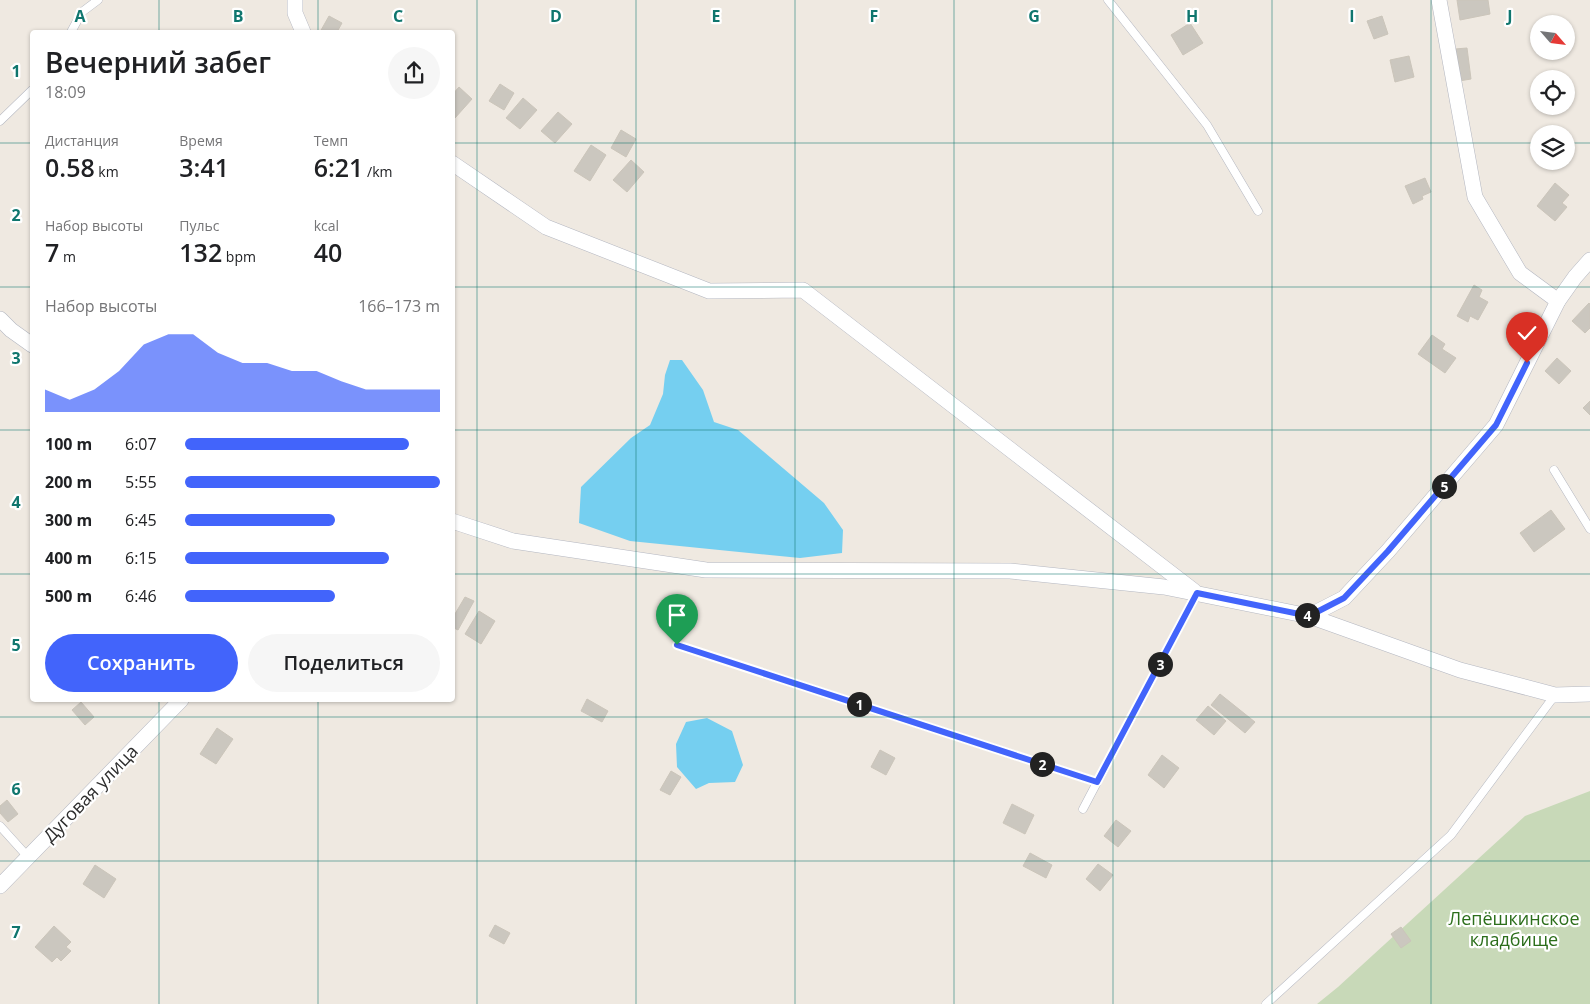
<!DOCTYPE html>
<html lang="ru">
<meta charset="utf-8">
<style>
:root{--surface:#fff;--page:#f6f6f6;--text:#202124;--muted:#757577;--accent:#4264fb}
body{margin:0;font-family:"Open Sans",sans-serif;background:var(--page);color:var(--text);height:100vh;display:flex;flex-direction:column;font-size:19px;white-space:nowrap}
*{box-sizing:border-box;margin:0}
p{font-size:16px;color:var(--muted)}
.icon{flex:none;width:28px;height:28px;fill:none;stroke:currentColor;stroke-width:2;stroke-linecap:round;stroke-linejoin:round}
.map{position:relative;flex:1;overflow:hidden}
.details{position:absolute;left:30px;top:30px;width:425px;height:672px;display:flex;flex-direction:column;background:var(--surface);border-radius:5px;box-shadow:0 1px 4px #0004}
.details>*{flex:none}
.needle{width:32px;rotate:118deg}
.controls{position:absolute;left:1530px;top:15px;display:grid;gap:10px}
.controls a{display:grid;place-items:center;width:45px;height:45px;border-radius:50%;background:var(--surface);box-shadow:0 1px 4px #0004;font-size:25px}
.pin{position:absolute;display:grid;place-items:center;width:42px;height:42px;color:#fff;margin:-51px -21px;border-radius:50% 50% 50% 0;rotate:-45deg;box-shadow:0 0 5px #0007}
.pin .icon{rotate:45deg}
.km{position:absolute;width:25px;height:25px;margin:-12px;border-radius:50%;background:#222;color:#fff;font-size:14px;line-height:25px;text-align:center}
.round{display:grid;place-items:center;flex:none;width:52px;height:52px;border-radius:26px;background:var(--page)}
.head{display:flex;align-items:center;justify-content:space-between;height:85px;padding:0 15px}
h1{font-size:28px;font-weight:600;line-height:38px}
.figures{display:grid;grid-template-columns:repeat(3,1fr);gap:8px;height:85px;padding:5px 15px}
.figures div{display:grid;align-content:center}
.figures b{font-size:25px;font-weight:600}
.figures small{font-size:14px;font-weight:400}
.figures p{font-size:14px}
.chart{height:140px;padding:10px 15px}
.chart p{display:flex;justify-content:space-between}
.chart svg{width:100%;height:90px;margin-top:5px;fill:var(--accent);opacity:.7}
.primary-button{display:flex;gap:10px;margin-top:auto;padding:10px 15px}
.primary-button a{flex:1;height:58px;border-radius:30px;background:var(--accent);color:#fff;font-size:20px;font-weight:600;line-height:58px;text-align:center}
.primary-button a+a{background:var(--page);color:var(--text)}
ul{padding:0 15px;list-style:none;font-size:16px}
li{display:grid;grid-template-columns:80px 60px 1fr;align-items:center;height:38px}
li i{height:12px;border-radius:6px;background:var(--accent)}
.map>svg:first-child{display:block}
.cemetery{fill:#c8d9b8}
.water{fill:#75cff0}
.building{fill:#cbc7bf;stroke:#cbc5ba}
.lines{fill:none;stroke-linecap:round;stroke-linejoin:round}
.service-casing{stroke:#b4b7c1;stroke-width:9}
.minor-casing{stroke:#b4b7c1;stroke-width:16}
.service{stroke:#fff;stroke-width:8}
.minor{stroke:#fff;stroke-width:15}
.route-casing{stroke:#fff;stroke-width:10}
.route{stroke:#4264fb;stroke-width:6}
.grid{fill:none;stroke:#0f766e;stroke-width:1;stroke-opacity:0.55}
.labels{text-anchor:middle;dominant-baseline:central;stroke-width:4.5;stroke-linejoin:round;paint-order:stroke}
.street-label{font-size:18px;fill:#2e2e2e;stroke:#fff}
.park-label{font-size:18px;fill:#2c6e1b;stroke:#fff}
.grid-label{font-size:16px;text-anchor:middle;font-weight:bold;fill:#0f766e;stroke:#fff;stroke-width:4.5;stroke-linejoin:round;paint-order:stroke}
</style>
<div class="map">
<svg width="1590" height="1004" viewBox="0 0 1590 1004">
<rect width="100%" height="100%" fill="#efe9e1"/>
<polygon class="cemetery" points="1590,791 1590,1004 1317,1004 1338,987 1525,816"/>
<g class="water">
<polygon points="670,360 682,360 703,390 714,422 738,430 824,503 843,530 842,553 800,558 630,541 579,523 581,487 631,438 650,425 663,394 665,375"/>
<polygon points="707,718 732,731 743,765 735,782 709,783 696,789 677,767 676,744 686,722"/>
</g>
<g class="building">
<polygon points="1457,0 1488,0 1490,14 1460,20"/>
<polygon points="329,16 342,23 337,32 320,32"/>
<polygon points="1382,16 1388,34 1374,39 1367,21"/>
<polygon points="1190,23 1203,43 1183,55 1171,35"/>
<polygon points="1467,48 1471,79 1459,81 1455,49"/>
<polygon points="1409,56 1414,77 1395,82 1390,60"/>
<polygon points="500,84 514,93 504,110 489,101"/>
<polygon points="459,87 472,99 455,118 452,116 452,95"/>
<polygon points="523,98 537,110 520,129 506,118"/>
<polygon points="558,112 572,124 555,143 541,131"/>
<polygon points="621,130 636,139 626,157 611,148"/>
<polygon points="591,145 606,155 590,181 574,171"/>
<polygon points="631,160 644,172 627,192 613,180"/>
<polygon points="1425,178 1431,192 1422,196 1423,199 1413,204 1405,186"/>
<polygon points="1555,183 1569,195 1562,203 1567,207 1555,221 1537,206"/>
<polygon points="1474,285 1482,290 1479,297 1488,302 1478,320 1470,316 1468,322 1457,316"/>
<polygon points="1589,303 1590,304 1590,328 1585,333 1572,321"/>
<polygon points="1432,335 1445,344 1442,349 1456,358 1445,373 1418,354"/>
<polygon points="1557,358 1571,371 1559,384 1545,371"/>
<polygon points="1590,401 1590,415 1583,408"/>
<polygon points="1551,510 1565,529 1534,552 1520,533"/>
<polygon points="465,597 474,601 458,630 452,627 452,619"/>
<polygon points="479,611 495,621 481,644 465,634"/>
<polygon points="1220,694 1255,722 1245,733 1211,705"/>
<polygon points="587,699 608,711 602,722 581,711"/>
<polygon points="81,702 94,717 85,725 72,710"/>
<polygon points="1208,706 1226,721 1214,735 1196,720"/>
<polygon points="217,728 233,739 216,764 200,754"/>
<polygon points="880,750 895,758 886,775 871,767"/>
<polygon points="1162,755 1179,768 1164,788 1148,775"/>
<polygon points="671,771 681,777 670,795 660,790"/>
<polygon points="7,800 18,814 8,822 0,813 0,806"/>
<polygon points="1012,804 1034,815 1025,834 1003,823"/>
<polygon points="1116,820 1131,831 1118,847 1104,836"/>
<polygon points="1030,853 1052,865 1046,878 1023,866"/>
<polygon points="1098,864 1113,875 1100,891 1086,879"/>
<polygon points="95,865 116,879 104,898 83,884"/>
<polygon points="495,925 510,933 504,944 489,936"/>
<polygon points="54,926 71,942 66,947 71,951 61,961 57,957 52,962 35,947"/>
<polygon points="1401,927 1411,941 1401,948 1391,934"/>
</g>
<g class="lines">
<g class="service-casing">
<g id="service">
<polyline points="1108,0 1207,125 1258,211"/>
<polyline points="71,32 82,12 98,0"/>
<polyline points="0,121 32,90"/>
<polyline points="1554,470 1590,529"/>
<polyline points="677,645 1097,782"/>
<polyline points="1083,809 1197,593"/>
<polyline points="0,826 28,857"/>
<polyline points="1266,1004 1451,835 1555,695"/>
</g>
</g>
<g class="minor-casing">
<g id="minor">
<polyline points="295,0 295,13 303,32"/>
<polyline points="1439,0 1475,197 1520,273 1558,301"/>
<polyline points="452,163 546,227 709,291 803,290 1194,591"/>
<polyline points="0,319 11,330 32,345"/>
<polyline points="452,521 513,541 706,570 1010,571 1164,587 1309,616 1460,670 1555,695 1590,694"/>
<polyline points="1309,616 1344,598 1388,551 1496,425 1558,301 1575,277 1590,260"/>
<polyline points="0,886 181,700"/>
</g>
</g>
<use href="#service" class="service"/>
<use href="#minor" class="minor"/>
</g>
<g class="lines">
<g class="route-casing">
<polyline id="route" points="677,645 1097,782 1197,593 1309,616 1344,598 1388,551 1496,425 1527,363"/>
</g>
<use href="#route" class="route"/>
</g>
<path class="grid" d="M159 0V32M318 0V32M477 0V1004M636 0V1004M795 0V1004M954 0V1004M1113 0V1004M1272 0V1004M1431 0V1004M0 143H32M452 143H1539M1566 143H1590M0 287H32M452 287H1590M0 430H32M452 430H1590M0 574H32M452 574H1590M159 700V1004M318 700V1004M0 717H1590M0 861H1590"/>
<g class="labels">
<g class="street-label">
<text transform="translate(90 793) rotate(-46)">Дуговая улица</text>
</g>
<g class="park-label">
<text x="1514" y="918">Лепёшкинское<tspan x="1514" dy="21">кладбище</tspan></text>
</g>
</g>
<g class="grid-label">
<text x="80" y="22">A</text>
<text x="238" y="22">B</text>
<text x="398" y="22">C</text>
<text x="556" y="22">D</text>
<text x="716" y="22">E</text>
<text x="874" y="22">F</text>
<text x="1034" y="22">G</text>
<text x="1192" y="22">H</text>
<text x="1352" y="22">I</text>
<text x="1510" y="22">J</text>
<text x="16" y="77">1</text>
<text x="16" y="221">2</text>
<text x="16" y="364">3</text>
<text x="16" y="508">4</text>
<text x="16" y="651">5</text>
<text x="16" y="795">6</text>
<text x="16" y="938">7</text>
</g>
</svg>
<div class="controls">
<a><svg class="needle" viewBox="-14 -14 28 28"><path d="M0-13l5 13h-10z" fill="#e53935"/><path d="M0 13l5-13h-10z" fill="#757577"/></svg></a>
<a><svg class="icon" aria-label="locate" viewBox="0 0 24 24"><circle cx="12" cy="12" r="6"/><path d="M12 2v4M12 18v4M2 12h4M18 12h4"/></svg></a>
<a><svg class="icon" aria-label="layers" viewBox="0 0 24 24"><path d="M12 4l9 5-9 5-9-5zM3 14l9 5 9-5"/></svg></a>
</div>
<div class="pin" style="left:677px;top:645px;background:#1e9e55"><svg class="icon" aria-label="arrive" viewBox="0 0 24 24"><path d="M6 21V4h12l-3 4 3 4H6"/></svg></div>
<div class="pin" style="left:1527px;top:363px;background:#d93025"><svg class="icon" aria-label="check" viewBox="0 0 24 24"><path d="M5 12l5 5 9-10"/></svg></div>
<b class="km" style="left:859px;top:704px">1</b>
<b class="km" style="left:1042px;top:764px">2</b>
<b class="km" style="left:1160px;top:664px">3</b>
<b class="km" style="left:1307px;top:615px">4</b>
<b class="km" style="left:1444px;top:486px">5</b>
<section class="details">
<div class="head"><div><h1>Вечерний забег</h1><p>18:09</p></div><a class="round"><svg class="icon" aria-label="share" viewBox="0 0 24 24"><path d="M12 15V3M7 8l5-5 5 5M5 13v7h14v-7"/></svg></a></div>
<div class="figures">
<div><p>Дистанция</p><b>0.58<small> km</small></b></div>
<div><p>Время</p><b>3:41</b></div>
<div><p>Темп</p><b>6:21<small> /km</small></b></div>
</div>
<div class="figures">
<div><p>Набор высоты</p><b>7<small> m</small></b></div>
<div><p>Пульс</p><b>132<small> bpm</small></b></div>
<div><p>kcal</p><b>40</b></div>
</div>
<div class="chart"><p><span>Набор высоты</span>166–173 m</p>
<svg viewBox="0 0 160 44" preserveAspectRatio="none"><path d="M0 44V33L10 38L20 33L30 24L40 11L50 6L60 6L70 15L80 20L90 20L100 24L110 24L120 29L130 33L140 33L150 33L160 33V44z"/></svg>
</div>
<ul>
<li><b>100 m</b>6:07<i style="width:88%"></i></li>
<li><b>200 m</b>5:55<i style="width:100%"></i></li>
<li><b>300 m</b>6:45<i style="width:59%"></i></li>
<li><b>400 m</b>6:15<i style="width:80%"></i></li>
<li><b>500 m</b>6:46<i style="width:59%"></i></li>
</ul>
<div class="primary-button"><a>Сохранить</a><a>Поделиться</a></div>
</section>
</div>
